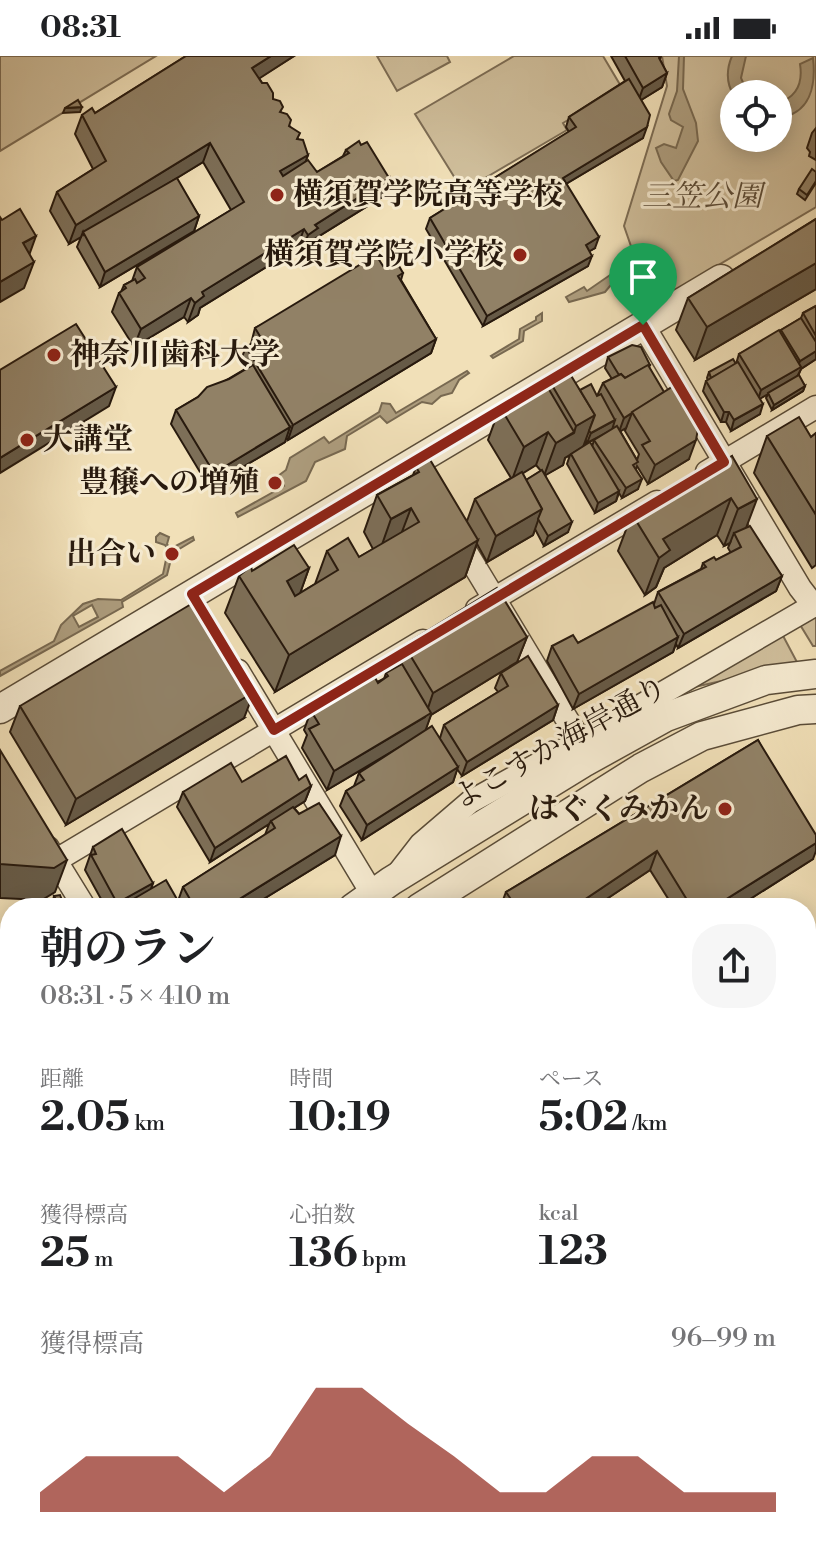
<!DOCTYPE html>
<html lang="ja">
<meta charset="utf-8">
<style>
:root{--surface:#fff;--page:#f6f6f6;--text:#202124;--muted:#757577;--accent:#8f2418}
body{margin:0;font-family:"Libre Bodoni","Noto Serif JP",serif;background:var(--page);color:var(--text);height:100vh;display:flex;flex-direction:column;font-size:30px;white-space:nowrap}
*{box-sizing:border-box;margin:0}
p{font-size:26px;color:var(--muted)}
.icon{flex:none;width:44px;height:44px;fill:none;stroke:currentColor;stroke-width:2;stroke-linecap:round;stroke-linejoin:round}
.map{position:relative;flex:1;overflow:hidden}
.panel{position:absolute;left:0px;top:842px;width:816px;height:650px;display:flex;flex-direction:column;background:var(--surface);border-radius:32px 32px 0 0;box-shadow:0 4px 20px #0003}
.panel>*{flex:none}
.buttons{position:absolute;left:720px;top:24px;display:grid;gap:16px}
.buttons a{display:grid;place-items:center;width:72px;height:72px;border-radius:50%;background:var(--surface);box-shadow:0 4px 20px #0003;font-size:40px}
.pin{position:absolute;display:grid;place-items:center;width:68px;height:68px;color:#fff;margin:-82px -34px;border-radius:50% 50% 50% 0;rotate:-45deg;box-shadow:0 0 8px #0007}
.pin .icon{rotate:45deg}
.round{display:grid;place-items:center;flex:none;width:84px;height:84px;border-radius:32px;background:var(--page)}
.overview{display:flex;align-items:center;justify-content:space-between;height:136px;padding:0 40px}
h1{font-size:44px;font-weight:700;line-height:60px}
.metrics{display:grid;grid-template-columns:repeat(3,1fr);gap:12px;height:136px;padding:8px 40px}
.metrics div{display:grid;align-content:center}
.metrics b{font-size:40px;font-weight:700}
.metrics small{font-size:22px;font-weight:400}
.metrics p{font-size:22px}
.chart{height:224px;padding:16px 40px}
.chart p{display:flex;justify-content:space-between}
.chart svg{width:100%;height:144px;margin-top:8px;fill:var(--accent);opacity:.7}
.status{display:flex;justify-content:space-between;align-items:center;height:56px;padding:0 40px;background:var(--surface);direction:ltr}
.status svg{height:22px;fill:currentColor}
.map>svg:first-child{display:block}
.green{fill:#cfbe9b;stroke:#7c6c54;stroke-width:2;fill-rule:evenodd}
.water{fill:#ad9d7e;stroke:#786951;stroke-width:2;fill-rule:evenodd}
.lines{fill:none;stroke-linecap:round;stroke-linejoin:round}
.minor-casing{stroke:#5a4c38;stroke-width:25}
.tertiary-casing{stroke:#5a4c38;stroke-width:31}
.trunk-casing{stroke:#281a0e;stroke-width:41}
.minor{stroke:#f6ebd1;stroke-width:22}
.tertiary{stroke:#f6ebd1;stroke-width:28}
.trunk{stroke:#f1e0b8;stroke-width:38}
.wall{fill:#7d6f58;stroke:#281a0e;stroke-width:2;fill-rule:evenodd}
.shaded-wall{fill:#665a47;stroke:#281a0e;stroke-width:2}
.building{fill:#918166;stroke:#281a0e;stroke-width:2}
.route-casing{stroke:#fff;stroke-width:16}
.route{stroke:#8f2418;stroke-width:10}
.poi-dot{fill:#8f2418;stroke:#f6ebd1;stroke-width:3}
.labels{text-anchor:middle;dominant-baseline:central;stroke-width:6;stroke-linejoin:round;paint-order:stroke}
.poi-label{font-size:30px;font-weight:bold;fill:#281a0e;stroke:#f6ebd1;text-anchor:end}
.park-label{font-size:30px;font-style:italic;fill:#5a4b38;stroke:#f6ebd1}
.street-label{font-size:30px;fill:#281a0e;stroke:#f6ebd1}
</style>
<div class="status"><b>08:31</b><svg viewBox="0 0 49 12"><path d="M0 12V9h3v3zM5 12V6h3v6zM10 12V3h3v9zM15 12V0h3v12zM26 1h20v11H26zM47 4h2v5h-2z"/></svg></div>
<div class="map">
<svg width="816" height="1491" viewBox="0 0 816 1491">
<rect width="100%" height="100%" fill="#f1e0b8"/>
<filter id="stains"><feTurbulence type="fractalNoise" baseFrequency=".0025" numOctaves="4"/><feColorMatrix values="0 0 0 0 .2 0 0 0 0 .09 0 0 0 0 .02 0 0 0 .5 -.17"/></filter>
<radialGradient id="worn" r=".72"><stop offset=".6" stop-color="#630" stop-opacity="0"/><stop offset="1" stop-color="#630" stop-opacity=".3"/></radialGradient>
<g class="green">
<polygon points="0,0 156,0 0,95"/>
<polygon points="377,0 447,0 450,6 397,35"/>
<polygon points="514,0 603,0 622,32 563,67 567,74 463,135 415,58"/>
<path d="M662 0H816V151L663 242 632 193 624 170 667 30ZM734 38H778V82H734Z"/>
<polygon points="816,557 816,590 813,590 799,567"/>
<polygon points="781,576 798,608 681,634"/>
<polygon points="816,961 816,1116 806,1122 806,967"/>
</g>
<g class="water">
<polygon points="679,0 684,0 683,33 696,67 698,85 678,124 674,125 661,106 656,92 664,88 676,92 683,71 671,64 669,58 677,35"/>
<path d="M732 0H746L741 22 748 38 734 40C726 27 726 14 732 0Z"/>
<path d="M813 2C816 29 811 58 778 62V47C797 41 803 27 800 8Z"/>
<polygon points="613,217 615,224 605,236 569,246 566,241 584,231 587,235"/>
<polygon points="542,257 542,265 524,275 523,285 493,302 491,300 519,283 520,273 536,264 536,261"/>
<polygon points="467,315 469,317 459,324 452,337 441,340 432,348 422,346 387,367 380,360 347,380 345,393 315,406 306,425 238,461 236,457 284,430 278,420 286,414 290,402 324,381 329,387 379,356 382,347 390,348 396,357"/>
<path d="M160 477 169 481 167 488 170 493 193 481 194 484 176 495V500L171 503 167 519 122 546 123 551 0 620V615L54 585 61 569 83 548 98 543 121 544 163 518 168 494 165 489 156 486V481ZM92 549 98 561 79 571 73 560Z"/>
</g>
<g class="lines">
<g class="minor-casing">
<g id="minor">
<polyline points="643,269 800,532 814,550"/>
<polyline points="707,416 816,351"/>
<polyline points="457,481 580,685"/>
<polyline points="477,553 657,446"/>
<polyline points="238,615 373,839 376,852"/>
<polyline points="48,792 85,852"/>
<polyline points="55,805 423,585"/>
<polyline points="400,815 421,788 470,746 580,685 816,548"/>
<polyline points="0,1244 10,1233"/>
<polyline points="806,1354 816,1369"/>
<polyline points="282,1482 293,1491"/>
<polyline points="165,1491 174,1482"/>
<polyline points="556,1491 565,1482"/>
</g>
</g>
<g class="tertiary-casing">
<g id="tertiary">
<polyline points="0,653 721,223"/>
<polyline points="353,852 391,825 583,707 666,661 766,624 816,618"/>
<polyline points="419,852 641,712 702,680 798,654 816,653"/>
<polyline points="806,1464 816,1457"/>
<polyline points="770,1491 781,1482"/>
</g>
</g>
<g class="trunk-casing">
<g id="trunk">
<polyline points="0,982 10,982"/>
<polyline points="659,1482 675,1491"/>
<polyline points="704,1482 720,1491"/>
</g>
</g>
<use href="#minor" class="minor"/>
<use href="#tertiary" class="tertiary"/>
<use href="#trunk" class="trunk"/>
</g>
<g class="wall">
<polygon points="186,0 294,0 259,22 308,99 305,106 317,116 343,100 346,94 389,122 382,141 313,184 311,191 301,198 297,192 200,252 198,259 188,266 184,261 134,291 112,256 119,237 121,236 124,229 132,225 137,211 231,154 203,106 175,123 199,160 194,175 100,231 77,191 81,181 69,188 50,155 57,136 93,113 75,78 82,59 95,57"/>
<polygon points="611,0 661,0 660,4 667,17 662,31 641,44 643,82 566,128 595,192 589,195 588,210 483,270 426,173 430,162 569,76 566,71 569,61 625,25"/>
<polygon points="816,72 816,104 809,100 810,96 807,92 812,77"/>
<polygon points="816,116 816,127 805,144 797,138 799,133"/>
<polygon points="816,163 816,233 695,304 676,274 688,242"/>
<polygon points="383,210 403,217 401,224 436,283 431,297 288,384 286,381 285,386 209,431 171,368 176,354 245,313 240,306 246,291 251,288 255,272"/>
<polygon points="816,250 816,303 801,313 798,320 805,330 803,335 772,354 766,342 768,338 760,342 760,358 731,375 726,366 721,366 703,335 706,325 708,324 707,322 709,316 736,308 739,298 780,276 781,274 801,262 803,257"/>
<path d="M608 301 650 309 649 311 689 403 648 428 637 410 636 413 638 433 622 442 619 437 616 445 595 457 567 408 570 399 565 402 563 409 545 419 568 476 544 490 535 473 533 479 487 506 477 488 465 521 275 636 225 557 239 520 252 515 309 512 300 537 315 528 327 495 359 501 373 493 364 476 377 439 413 419 416 411 467 465 475 443 511 422 488 384 500 351 547 330 549 324 597 340 603 327 612 323 605 312ZM626 372 625 375 639 398 637 404 620 375ZM605 378 594 384 592 391 584 390 586 385 587 387ZM536 409 541 415 526 424 522 417Z"/>
<polygon points="816,377 816,509 812,512 754,417 767,380 811,381"/>
<polygon points="732,400 746,472 782,520 776,535 678,592 676,588 673,596 573,653 547,605 552,590 578,587 654,548 658,536 701,513 703,507 716,504 731,497 728,492 730,487 724,490 717,479 664,512 656,531 645,539 618,495 632,458"/>
<polygon points="527,581 517,606 431,659 425,674 440,682 444,669 498,636 495,632 501,617 558,649 553,664 462,720 457,713 453,726 362,784 340,750 346,735 354,730 359,717 400,691 327,734 302,692 307,679 304,674 311,655 384,623 386,617 395,612 404,589"/>
<polygon points="20,650 244,662 66,769 10,676"/>
<polygon points="758,684 813,803 736,852 674,852 650,814 593,852 500,852 506,836"/>
<polygon points="299,724 311,730 305,745 294,752 335,799 249,852 106,852 85,814 93,791 153,827 151,833 178,845 183,831 265,779 269,768 210,806 177,751 183,736 242,726"/>
<polygon points="54,840 63,847 62,852 56,852 53,845"/>
<polygon points="0,1028 10,1029 10,1087 6,1090 0,1081"/>
<polygon points="0,1094 10,1097 9,1103 4,1107 0,1102"/>
<polygon points="10,1119 10,1184 0,1177 0,1136 1,1133 0,1132 4,1122"/>
<polygon points="816,1259 816,1315 806,1298 806,1265"/>
<polygon points="10,1272 10,1482 140,1482 132,1491 6,1491 3,1488 0,1491 0,1278"/>
<polygon points="222,1482 248,1482 253,1491 231,1491"/>
<polygon points="339,1482 375,1482 391,1491 347,1491"/>
</g>
<g class="shaded-wall">
<polygon points="271,0 294,0 246,31 252,12"/>
<polygon points="667,17 662,31 638,46 643,32"/>
<polygon points="82,51 80,56 63,57 65,52"/>
<polygon points="647,71 643,82 559,132 563,122"/>
<polygon points="210,87 203,106 84,179 83,176 81,181 69,188 76,169"/>
<polygon points="308,99 301,118 273,134 280,115"/>
<polygon points="389,122 382,141 313,184 311,191 301,198 308,179 315,169"/>
<polygon points="199,160 194,175 100,231 105,216"/>
<polygon points="304,173 297,192 200,252 198,259 188,266 195,247 202,236"/>
<polygon points="36,180 27,205 23,187"/>
<polygon points="599,181 595,192 583,199 586,189"/>
<polygon points="592,200 588,210 483,270 487,260"/>
<polygon points="34,206 24,232 0,246 0,226"/>
<polygon points="816,207 816,233 695,304 707,271"/>
<polygon points="191,242 184,261 134,291 141,273"/>
<polygon points="436,283 431,297 288,384 293,369"/>
<polygon points="816,295 816,303 801,313 797,321 758,344 761,334 797,313 800,305"/>
<polygon points="805,330 803,335 772,354 774,349"/>
<polygon points="116,331 109,350 0,417 0,402"/>
<polygon points="763,348 760,358 731,375 734,364"/>
<polygon points="724,356 729,356 726,366 721,366"/>
<polygon points="632,357 626,372 619,376 624,362"/>
<polygon points="595,359 583,391 565,402 563,409 544,420 556,387 574,377 576,370"/>
<polygon points="615,364 612,374 587,387 591,377"/>
<polygon points="290,371 285,386 209,431 214,417"/>
<polygon points="548,376 536,409 512,424 524,391"/>
<polygon points="696,384 689,403 648,428 655,409"/>
<polygon points="642,423 638,433 622,442 626,432"/>
<polygon points="619,435 616,445 595,457 598,447"/>
<polygon points="731,442 717,479 664,512 656,531 645,539 659,502 663,483"/>
<polygon points="757,443 743,480 734,477 730,487 724,490 738,453"/>
<polygon points="411,452 397,489 378,500 391,463"/>
<polygon points="542,453 533,479 487,506 496,480"/>
<polygon points="572,466 568,476 544,490 548,480"/>
<polygon points="478,484 465,521 275,636 289,599"/>
<polygon points="309,512 296,549 287,525"/>
<polygon points="782,520 776,535 678,592 684,578"/>
<polygon points="527,581 517,606 431,659 425,676 327,734 334,715 425,661 433,637"/>
<polygon points="678,581 673,596 573,653 579,638"/>
<polygon points="254,636 244,662 66,769 76,743"/>
<polygon points="558,649 553,664 462,720 467,706"/>
<polygon points="458,711 453,726 362,784 367,769"/>
<polygon points="311,730 305,745 272,766 271,765 269,768 210,806 215,792"/>
<polygon points="341,780 335,799 249,852 225,852"/>
<polygon points="816,787 816,795 813,803 736,852 712,852"/>
<polygon points="657,795 650,814 593,852 572,852"/>
<polygon points="67,804 55,836 42,844 0,842 0,808"/>
<polygon points="153,827 148,841 130,845 127,852 115,852 117,847"/>
<polygon points="10,1057 10,1067 0,1076 0,1065"/>
<polygon points="816,1403 816,1419 806,1424 806,1412"/>
<polygon points="9,1473 3,1488 0,1491 0,1482"/>
<polygon points="11,1482 20,1482 8,1491"/>
<polygon points="133,1482 140,1482 132,1491 125,1491"/>
</g>
<g class="building">
<polygon points="186,0 271,0 252,12 262,27 267,27 273,37 273,43 280,45 283,51 280,56 287,58 291,64 289,70 300,77 297,83 303,84 308,99 280,115 283,120 308,104 317,116 349,97 346,94 359,85 361,89 367,86 389,122 315,169 318,172 308,179 304,173 202,236 204,240 195,247 191,242 141,273 119,237 126,232 124,229 135,223 137,227 145,222 137,211 244,146 210,87 76,169 57,136 106,105 82,59 92,52 95,57"/>
<polygon points="625,0 661,0 659,2 667,17 643,32"/>
<polygon points="629,23 650,59 647,71 563,122 599,181 586,189 592,200 487,260 430,162 576,71 569,61"/>
<polygon points="78,44 82,51 65,52"/>
<polygon points="812,113 816,116 816,125 807,139 799,133"/>
<polygon points="177,122 199,160 105,216 83,176"/>
<polygon points="20,153 36,180 23,187 34,206 0,226 0,161 2,164"/>
<polygon points="816,163 816,207 707,271 688,242"/>
<polygon points="376,199 383,210 395,203 403,217 398,220 436,283 293,369 246,291 261,282 255,272"/>
<polygon points="816,250 816,280 803,257"/>
<polygon points="801,262 816,286 816,295 800,305 781,274"/>
<polygon points="76,268 116,331 0,402 0,314"/>
<polygon points="779,274 801,311 761,334 739,298"/>
<polygon points="632,289 641,291 650,309 625,322 621,318 619,319 608,301"/>
<polygon points="733,303 736,308 711,322 709,316"/>
<polygon points="738,306 763,348 734,364 729,356 724,356 706,325"/>
<polygon points="253,309 290,371 214,417 176,354 198,341 207,331 229,323"/>
<polygon points="648,309 664,336 624,362 603,327 621,318 625,322"/>
<polygon points="567,313 595,359 576,370 549,324"/>
<polygon points="799,319 805,330 774,349 768,337"/>
<polygon points="544,325 574,376 556,387 548,376 524,391 500,351"/>
<polygon points="591,328 597,340 601,338 615,364 591,377 589,375 595,359 580,334"/>
<polygon points="672,331 698,373 696,384 655,409 642,389 650,385 632,356"/>
<polygon points="799,361 811,381 816,377 816,459 767,380"/>
<polygon points="617,370 638,406 633,409 642,423 626,432 594,384"/>
<polygon points="590,386 619,435 598,447 571,398"/>
<polygon points="732,400 757,443 738,453 731,442 663,483 670,494 659,502 632,458"/>
<polygon points="429,402 478,484 289,599 239,520 251,510 252,515 294,489 309,512 287,525 295,540 338,514 327,495 348,482 359,501 419,466 411,452 391,463 377,439 419,416 416,411"/>
<polygon points="542,414 572,466 548,480 538,463 542,453 526,424"/>
<polygon points="522,416 542,453 496,480 475,443"/>
<polygon points="750,470 782,520 684,578 658,536 706,511 703,507 714,501 716,504 741,491 734,477"/>
<polygon points="497,532 527,581 433,637 404,589"/>
<polygon points="198,544 254,636 76,743 20,650"/>
<polygon points="653,546 655,552 661,549 678,581 579,638 552,590 573,579 578,587"/>
<polygon points="528,600 558,649 467,706 444,669 508,630 501,617"/>
<polygon points="402,608 431,657 334,715 309,673 319,668 311,655 373,618 378,627 388,620 386,617"/>
<polygon points="432,670 458,711 367,769 346,735 364,724 359,717"/>
<polygon points="758,684 816,779 816,787 712,852 692,852 657,795 572,852 517,852 506,836"/>
<polygon points="0,694 67,804 54,812 0,808"/>
<polygon points="286,700 299,724 306,719 311,730 215,792 183,736 231,707 242,726"/>
<polygon points="319,747 341,780 225,852 195,852 183,831 275,772 271,765 293,751 299,758"/>
<polygon points="122,773 153,827 117,847 91,799 96,798 93,791"/>
<polygon points="166,824 182,852 134,852 130,845"/>
<polygon points="60,839 63,847 59,849 54,840"/>
<polygon points="0,1028 10,1029 10,1057 0,1065 0,1094"/>
<polygon points="10,1067 10,1084 8,1085 1,1074"/>
<polygon points="5,1090 10,1097 10,1099 6,1102 0,1094"/>
<polygon points="8,1118 10,1119 10,1145 4,1141 1,1133 8,1127 4,1122"/>
<polygon points="0,1149 10,1157 10,1178 0,1170 3,1167 0,1165"/>
<polygon points="0,1193 7,1202 1,1209 0,1208"/>
<polygon points="816,1259 816,1291 806,1273 806,1265"/>
<polygon points="10,1272 10,1402 0,1390 0,1278"/>
<polygon points="806,1364 816,1381 816,1407 806,1412"/>
<polygon points="0,1417 10,1428 3,1435 0,1432"/>
<polygon points="10,1429 10,1475 9,1473 0,1482 0,1438"/>
<polygon points="20,1482 47,1482 37,1491 9,1491"/>
<polygon points="50,1482 57,1482 66,1491 42,1491"/>
<polygon points="66,1482 133,1482 125,1491 74,1491"/>
<polygon points="205,1482 219,1482 227,1491 211,1491 204,1484"/>
<polygon points="229,1482 248,1482 254,1488 252,1491 238,1491"/>
<polygon points="346,1482 375,1482 391,1491 356,1491"/>
<polygon points="490,1482 511,1482 516,1488 513,1491 485,1491 484,1490"/>
<polygon points="641,1485 652,1491 638,1491"/>
</g>
<g class="lines">
<g class="route-casing">
<polygon id="route" points="643,269 724,406 274,674 192,538"/>
</g>
<use href="#route" class="route"/>
</g>
<g class="poi-dot">
<circle cx="277" cy="139" r="8"/>
<circle cx="520" cy="199" r="8"/>
<circle cx="54" cy="299" r="8"/>
<circle cx="27" cy="384" r="8"/>
<circle cx="275" cy="427" r="8"/>
<circle cx="172" cy="498" r="8"/>
<circle cx="725" cy="753" r="8"/>
</g>
<g class="labels">
<g class="poi-label">
<text x="293" y="139" text-anchor="start">横須賀学院高等学校</text>
<text x="504" y="199">横須賀学院小学校</text>
<text x="70" y="299" text-anchor="start">神奈川歯科大学</text>
<text x="43" y="384" text-anchor="start">大講堂</text>
<text x="259" y="427">豊穣への増殖</text>
<text x="156" y="498">出合い</text>
<text x="709" y="753">はぐくみかん</text>
</g>
<g class="park-label">
<text x="702" y="141">三笠公園</text>
</g>
<g class="street-label">
<text transform="translate(560 687) rotate(-29)">よこすか海岸通り</text>
</g>
</g>
<rect width="100%" height="100%" filter="url(#stains)"/>
<rect width="100%" height="100%" fill="url(#worn)"/>
</svg>
<div class="buttons">
<a><svg class="icon" aria-label="locate" viewBox="0 0 24 24"><circle cx="12" cy="12" r="6"/><path d="M12 2v4M12 18v4M2 12h4M18 12h4"/></svg></a>
</div>
<div class="pin" style="left:643px;top:269px;background:#1e9e55"><svg class="icon" aria-label="arrive" viewBox="0 0 24 24"><path d="M6 21V4h12l-3 4 3 4H6"/></svg></div>
<section class="panel">
<div class="overview"><div><h1>朝のラン</h1><p>08:31 · 5 × 410 m</p></div><a class="round"><svg class="icon" aria-label="share" viewBox="0 0 24 24"><path d="M12 15V3M7 8l5-5 5 5M5 13v7h14v-7"/></svg></a></div>
<div class="metrics">
<div><p>距離</p><b>2.05<small> km</small></b></div>
<div><p>時間</p><b>10:19</b></div>
<div><p>ペース</p><b>5:02<small> /km</small></b></div>
</div>
<div class="metrics">
<div><p>獲得標高</p><b>25<small> m</small></b></div>
<div><p>心拍数</p><b>136<small> bpm</small></b></div>
<div><p>kcal</p><b>123</b></div>
</div>
<div class="chart"><p><span>獲得標高</span>96–99 m</p>
<svg viewBox="0 0 160 44" preserveAspectRatio="none"><path d="M0 44V38L10 27L20 27L30 27L40 38L50 27L60 6L70 6L80 17L90 27L100 38L110 38L120 27L130 27L140 38L150 38L160 38V44z"/></svg>
</div>
</section>
</div>
